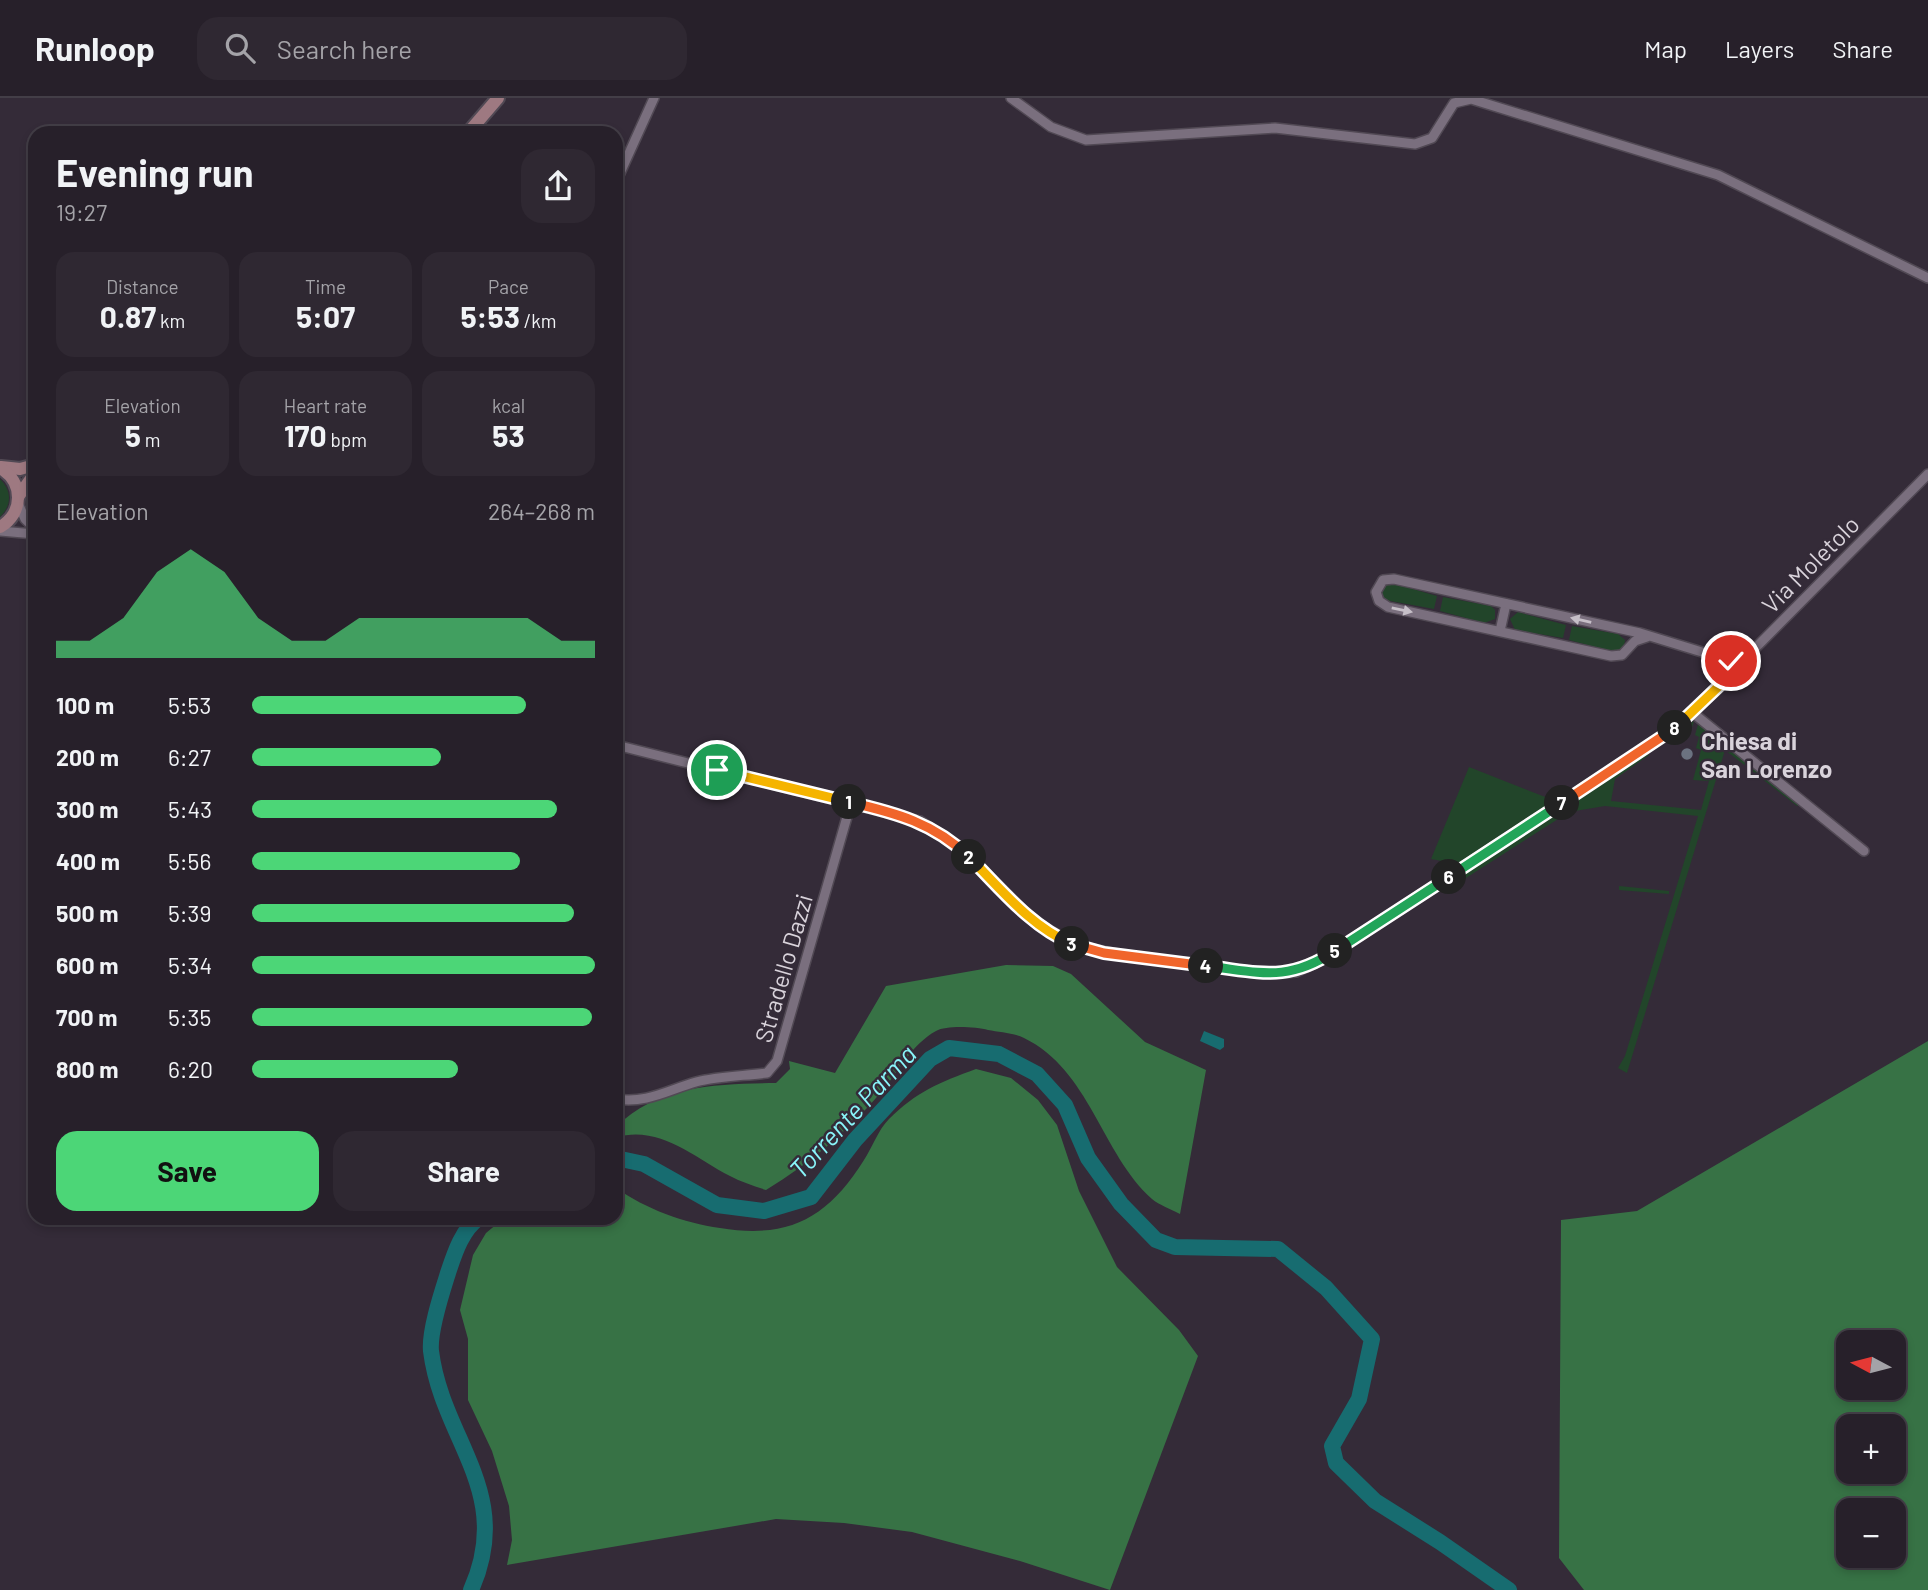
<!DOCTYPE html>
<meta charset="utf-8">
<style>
:root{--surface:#27202a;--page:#2f2832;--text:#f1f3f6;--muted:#a4a3a8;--line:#433e47;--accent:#4cd677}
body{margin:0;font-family:Barlow,sans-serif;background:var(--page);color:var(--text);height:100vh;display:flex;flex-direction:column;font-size:26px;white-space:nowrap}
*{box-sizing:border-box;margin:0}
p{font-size:23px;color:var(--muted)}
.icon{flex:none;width:38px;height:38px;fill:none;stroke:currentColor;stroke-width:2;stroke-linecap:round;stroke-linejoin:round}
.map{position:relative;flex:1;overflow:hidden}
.panel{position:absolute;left:28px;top:28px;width:595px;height:1099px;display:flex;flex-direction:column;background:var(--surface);border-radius:21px;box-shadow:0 4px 10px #0003,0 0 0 2px var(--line)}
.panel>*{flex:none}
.needle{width:46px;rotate:277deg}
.tools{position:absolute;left:1836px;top:1232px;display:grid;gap:14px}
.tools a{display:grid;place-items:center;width:70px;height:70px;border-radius:14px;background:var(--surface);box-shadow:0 4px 10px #0003,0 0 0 2px var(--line);font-size:35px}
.pin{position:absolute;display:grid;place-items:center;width:60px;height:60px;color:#fff;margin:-30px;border:4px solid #fff;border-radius:50%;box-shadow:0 2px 7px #0007}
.km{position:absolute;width:35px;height:35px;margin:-18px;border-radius:50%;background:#222;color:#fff;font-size:19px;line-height:35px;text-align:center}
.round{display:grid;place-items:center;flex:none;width:74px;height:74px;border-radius:21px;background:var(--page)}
.summary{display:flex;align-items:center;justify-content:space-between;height:119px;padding:0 28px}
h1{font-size:38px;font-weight:700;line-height:52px}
.stats{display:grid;grid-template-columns:repeat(3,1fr);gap:10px;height:119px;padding:7px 28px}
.stats div{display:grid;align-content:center;border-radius:18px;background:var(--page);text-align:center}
.stats b{font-size:30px;font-weight:700}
.stats small{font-size:19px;font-weight:400}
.stats p{font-size:19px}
.chart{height:196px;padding:14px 28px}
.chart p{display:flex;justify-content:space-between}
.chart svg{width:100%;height:126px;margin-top:7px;fill:var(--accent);opacity:.7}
.primary-button{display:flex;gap:14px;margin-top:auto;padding:14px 28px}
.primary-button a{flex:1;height:80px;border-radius:21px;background:var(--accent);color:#111;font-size:28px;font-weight:700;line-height:80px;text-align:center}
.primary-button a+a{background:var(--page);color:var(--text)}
ul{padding:0 28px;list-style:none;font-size:23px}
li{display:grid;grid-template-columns:112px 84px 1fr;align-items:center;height:52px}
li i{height:18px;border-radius:9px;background:var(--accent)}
header{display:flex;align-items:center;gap:42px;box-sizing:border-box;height:98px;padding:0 35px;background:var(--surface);border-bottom:2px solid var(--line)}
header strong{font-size:33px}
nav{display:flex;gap:38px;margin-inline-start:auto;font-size:24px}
.search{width:490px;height:63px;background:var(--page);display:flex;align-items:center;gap:18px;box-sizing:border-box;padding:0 24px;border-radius:21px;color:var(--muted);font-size:26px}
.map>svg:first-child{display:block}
.green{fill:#22452a}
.forest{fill:#377245;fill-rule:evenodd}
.water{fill:#176c70}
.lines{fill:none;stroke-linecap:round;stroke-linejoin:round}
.river{stroke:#176c70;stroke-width:16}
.street-casing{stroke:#514954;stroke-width:12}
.secondary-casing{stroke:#514954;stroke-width:16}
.street{stroke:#7a6f7e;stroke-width:9}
.secondary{stroke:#9e7981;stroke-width:12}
.oneway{fill:#c6bfc8}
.split-1-casing{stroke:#fff;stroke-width:14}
.split-2-casing{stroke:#fff;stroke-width:14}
.split-3-casing{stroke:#fff;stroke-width:14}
.split-4-casing{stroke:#fff;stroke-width:14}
.split-5-casing{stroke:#fff;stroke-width:14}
.split-6-casing{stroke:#fff;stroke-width:14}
.split-7-casing{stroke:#fff;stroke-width:14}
.split-8-casing{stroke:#fff;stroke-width:14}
.split-9-casing{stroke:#fff;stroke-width:14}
.split-1{stroke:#f5b400;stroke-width:9}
.split-2{stroke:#f0652b;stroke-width:9}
.split-3{stroke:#f5b400;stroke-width:9}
.split-4{stroke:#f0652b;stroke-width:9}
.split-5{stroke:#22a559;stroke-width:9}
.split-6{stroke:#22a559;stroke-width:9}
.split-7{stroke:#22a559;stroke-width:9}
.split-8{stroke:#f0652b;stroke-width:9}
.split-9{stroke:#f5b400;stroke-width:9}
.worship-dot{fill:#6b7280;stroke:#342b38;stroke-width:2.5}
.labels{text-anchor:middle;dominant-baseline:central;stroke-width:5;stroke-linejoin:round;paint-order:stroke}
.street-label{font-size:24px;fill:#d9d3db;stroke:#342b38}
.poi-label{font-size:24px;font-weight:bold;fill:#d9d3db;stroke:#342b38;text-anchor:start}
.water-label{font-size:26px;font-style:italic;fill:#89f5fa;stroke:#342b38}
</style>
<header>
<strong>Runloop</strong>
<div class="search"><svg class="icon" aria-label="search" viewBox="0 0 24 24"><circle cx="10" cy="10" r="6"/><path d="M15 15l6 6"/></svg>Search here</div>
<nav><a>Map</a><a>Layers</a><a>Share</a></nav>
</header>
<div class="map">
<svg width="1928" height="1492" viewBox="0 0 1928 1492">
<rect width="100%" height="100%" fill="#342b38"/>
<g class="green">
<path d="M0 381C12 393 12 407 0 419Z"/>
<polygon points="1392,485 1437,498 1434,511 1385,502 1381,494 1386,486"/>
<polygon points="1443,499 1491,508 1495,512 1495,521 1484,525 1440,513"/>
<polygon points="1518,514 1566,527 1563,540 1515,532 1510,521"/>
<polygon points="1572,528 1618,536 1625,542 1624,549 1614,554 1569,542"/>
<polygon points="1694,623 1690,636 1683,634 1680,644 1673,642 1661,645"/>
<polygon points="1699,623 1801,704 1797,708 1725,652 1627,975 1618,970 1625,958 1698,718 1605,708 1569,714 1452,789 1447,783 1647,655 1649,657 1615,681 1611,703 1701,712 1709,683 1693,682 1701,652 1696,650 1699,639 1695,637"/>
<polygon points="1469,669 1558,704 1504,734 1504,739 1458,769 1458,766 1431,761"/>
<polygon points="1619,788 1669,793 1669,796 1619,792"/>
</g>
<g class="forest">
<path d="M1006 867 1053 868 1071 876 1145 944 1206 972 1180 1116C1171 1111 1159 1107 1152 1101 1101 1055 1090 972 1024 940 1014 935 999 934 988 932 976 929 947 927 936 933 912 946 899 973 883 992 849 1032 811 1065 766 1092 754 1088 741 1084 730 1078 693 1059 661 1027 616 1039V1029C659 986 719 986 776 985L790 971 789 963 835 975 886 888Z"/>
<path d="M1928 943V1492H1584L1559 1460 1561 1122 1637 1113ZM1894 1244V1290H1848V1244ZM1848 1328H1894V1374H1848ZM1848 1412H1894V1458H1848Z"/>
<path d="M976 971 1011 980 1038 1002 1057 1027 1079 1093 1117 1169 1179 1232 1198 1258 1110 1492 1020 1463 912 1434 844 1425 776 1421 507 1467 512 1442 509 1408 492 1353 468 1302V1241L460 1212 473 1157 486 1135 504 1120H616V1090C646 1111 684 1125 720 1130 788 1141 827 1121 864 1062 872 1050 878 1032 889 1021 916 994 940 984 976 971Z"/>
</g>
<polygon class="water" points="1204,933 1224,941 1224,949 1220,952 1200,943"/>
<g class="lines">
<g class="river">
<polyline points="616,1060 644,1066 717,1107 764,1113 811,1099 855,1042 930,961 949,950 999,956 1037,976 1065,1007 1088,1060 1121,1106 1156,1142 1175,1149 1278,1151 1326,1190 1372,1241 1359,1301 1332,1348 1336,1365 1375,1403 1440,1444 1509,1492"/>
<path d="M471 1492C515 1394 442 1342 431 1253 429 1233 442 1194 448 1175 454 1157 462 1131 479 1120"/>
</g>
<g class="street-casing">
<g id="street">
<polyline points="1011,0 1051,29 1086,42 1275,30 1415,46 1432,40 1454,5 1471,1 1718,77 1928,180"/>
<polyline points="616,84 654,0"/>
<polyline points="18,405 25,421 35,431"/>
<polyline points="0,433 35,436"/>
<polyline points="1500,533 1506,506"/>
<polyline points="1647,539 1635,543 1622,557 1611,558 1388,509 1379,503 1376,494 1383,482 1394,481 1640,535 1728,562 1739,568"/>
<polyline points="1693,615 1864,753"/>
<polyline points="616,647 920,723 960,750 1035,824 1077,848 1122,857 1272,876 1296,874 1321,862 1678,628 1928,376"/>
<path d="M616 1001C646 1006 668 992 696 984 718 978 744 978 767 975L777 963 851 705"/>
</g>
</g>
<g class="secondary-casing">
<g id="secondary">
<polyline points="468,35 498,0"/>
<polyline points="1,369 20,371 35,367"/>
<path d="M0 370C24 384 24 415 0 429"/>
<polyline points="18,399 35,375"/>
</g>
</g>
<use href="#street" class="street"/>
<use href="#secondary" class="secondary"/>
</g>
<defs><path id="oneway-solid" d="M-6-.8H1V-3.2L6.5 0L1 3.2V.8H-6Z" transform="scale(1.75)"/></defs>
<g class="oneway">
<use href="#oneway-solid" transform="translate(1402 512) rotate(12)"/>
<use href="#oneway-solid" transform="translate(1581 522) rotate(-167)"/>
</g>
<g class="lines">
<g class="split-1-casing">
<polyline id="split-1" points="717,672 849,704"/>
</g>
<g class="split-2-casing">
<path id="split-2" d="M849 704C896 715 934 725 969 759"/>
</g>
<g class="split-3-casing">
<path id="split-3" d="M969 759C1001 791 1030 828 1072 846"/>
</g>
<g class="split-4-casing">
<polyline id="split-4" points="1072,846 1104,855 1206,868"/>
</g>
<g class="split-5-casing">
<path id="split-5" d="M1206 868C1260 874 1286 885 1335 853"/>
</g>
<g class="split-6-casing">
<polyline id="split-6" points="1335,853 1449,779"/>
</g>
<g class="split-7-casing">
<polyline id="split-7" points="1449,779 1562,705"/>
</g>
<g class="split-8-casing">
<polyline id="split-8" points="1562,705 1675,630"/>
</g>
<g class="split-9-casing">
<polyline id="split-9" points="1675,630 1739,569 1731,563"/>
</g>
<use href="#split-1" class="split-1"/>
<use href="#split-2" class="split-2"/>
<use href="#split-3" class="split-3"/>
<use href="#split-4" class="split-4"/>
<use href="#split-5" class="split-5"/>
<use href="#split-6" class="split-6"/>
<use href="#split-7" class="split-7"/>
<use href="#split-8" class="split-8"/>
<use href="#split-9" class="split-9"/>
</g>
<circle class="worship-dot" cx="1687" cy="656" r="7"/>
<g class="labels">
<g class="street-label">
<text transform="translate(1810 466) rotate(-45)">Via Moletolo</text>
<text transform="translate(783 870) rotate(-74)">Stradello Dazzi</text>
</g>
<g class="poi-label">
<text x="1701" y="642">Chiesa di<tspan x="1701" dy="28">San Lorenzo</tspan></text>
</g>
<g class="water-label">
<text transform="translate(852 1013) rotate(-47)">Torrente Parma</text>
</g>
</g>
</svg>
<div class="tools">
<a><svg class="needle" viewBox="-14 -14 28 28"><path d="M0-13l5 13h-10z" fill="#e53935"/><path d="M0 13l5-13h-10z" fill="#a4a3a8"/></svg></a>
<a>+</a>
<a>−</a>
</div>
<div class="pin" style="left:717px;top:672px;background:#1e9e55"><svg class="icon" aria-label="arrive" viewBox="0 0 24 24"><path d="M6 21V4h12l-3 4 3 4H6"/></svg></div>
<div class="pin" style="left:1731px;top:563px;background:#d93025"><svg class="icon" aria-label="check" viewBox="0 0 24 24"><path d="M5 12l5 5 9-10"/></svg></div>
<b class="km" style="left:849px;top:704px">1</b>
<b class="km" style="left:969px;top:759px">2</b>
<b class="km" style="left:1072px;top:846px">3</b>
<b class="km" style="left:1206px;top:868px">4</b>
<b class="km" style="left:1335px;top:853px">5</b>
<b class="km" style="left:1449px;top:779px">6</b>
<b class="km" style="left:1562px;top:705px">7</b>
<b class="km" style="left:1675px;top:630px">8</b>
<section class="panel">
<div class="summary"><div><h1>Evening run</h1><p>19:27</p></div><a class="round"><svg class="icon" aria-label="share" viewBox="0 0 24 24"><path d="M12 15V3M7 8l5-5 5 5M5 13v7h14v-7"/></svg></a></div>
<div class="stats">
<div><p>Distance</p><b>0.87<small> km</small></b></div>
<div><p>Time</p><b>5:07</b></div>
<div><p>Pace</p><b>5:53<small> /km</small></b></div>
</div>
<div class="stats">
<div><p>Elevation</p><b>5<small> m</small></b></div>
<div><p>Heart rate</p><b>170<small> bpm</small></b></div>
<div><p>kcal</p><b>53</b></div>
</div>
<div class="chart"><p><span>Elevation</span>264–268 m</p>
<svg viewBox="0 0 160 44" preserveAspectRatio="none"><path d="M0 44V38L10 38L20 30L30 14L40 6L50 14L60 30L70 38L80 38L90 30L100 30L110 30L120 30L130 30L140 30L150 38L160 38V44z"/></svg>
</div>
<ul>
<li><b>100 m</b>5:53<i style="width:80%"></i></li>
<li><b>200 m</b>6:27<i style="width:55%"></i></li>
<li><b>300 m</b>5:43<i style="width:89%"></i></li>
<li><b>400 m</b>5:56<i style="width:78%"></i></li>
<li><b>500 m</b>5:39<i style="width:94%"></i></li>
<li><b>600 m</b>5:34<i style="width:100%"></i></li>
<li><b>700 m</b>5:35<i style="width:99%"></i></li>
<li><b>800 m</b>6:20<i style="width:60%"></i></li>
</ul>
<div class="primary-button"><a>Save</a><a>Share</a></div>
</section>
</div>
